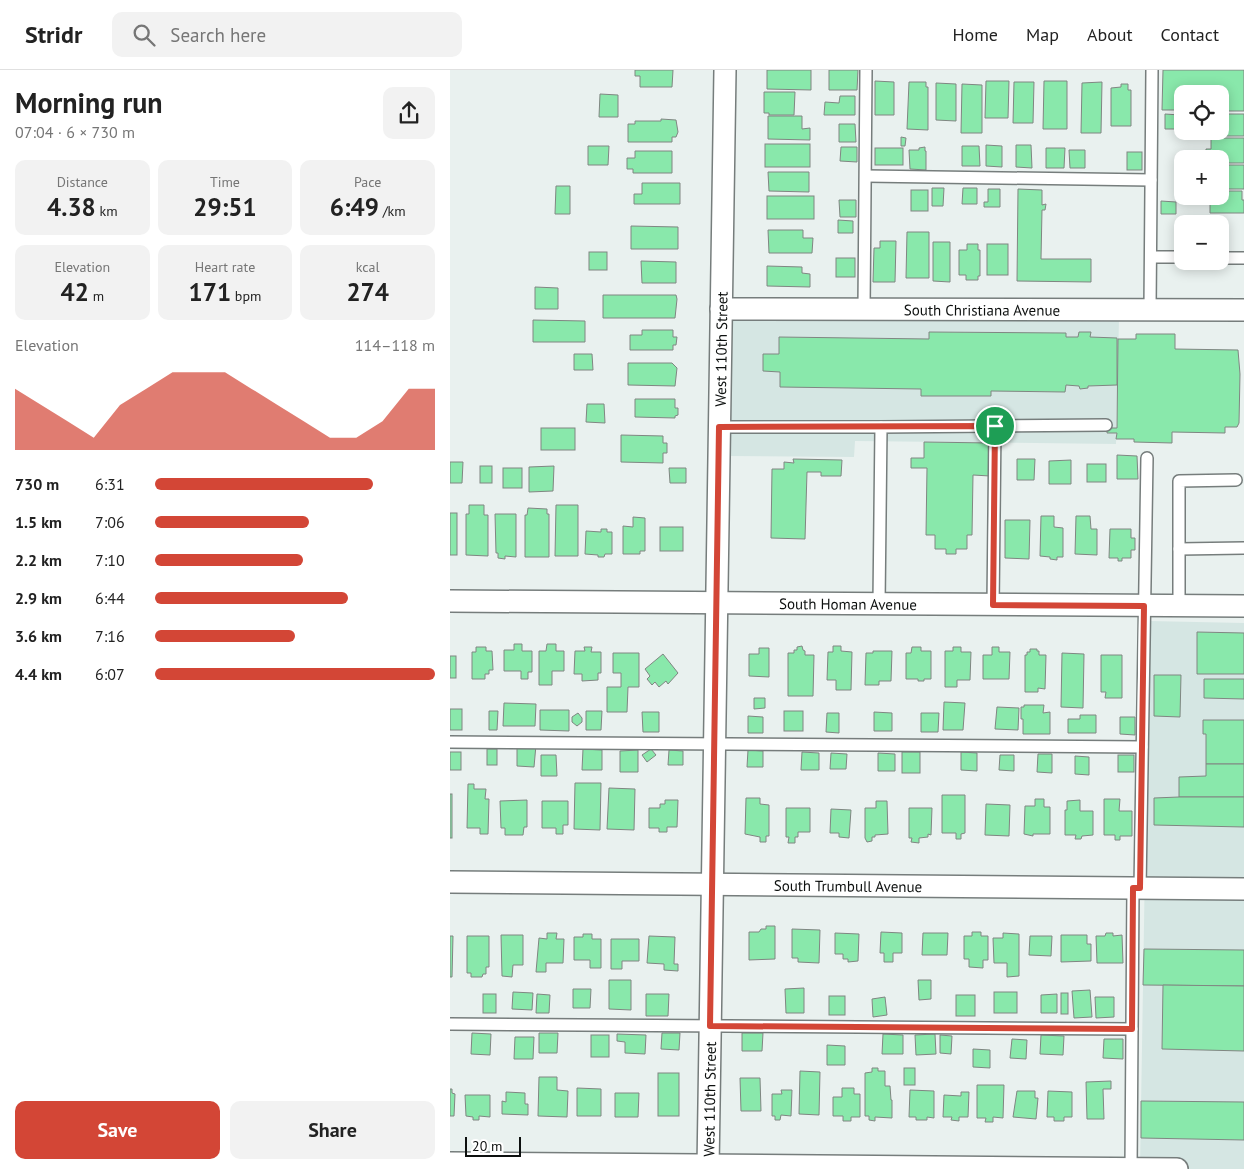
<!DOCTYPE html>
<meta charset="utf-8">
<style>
:root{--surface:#fff;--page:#f2f2f2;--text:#222;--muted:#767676;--line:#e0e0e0;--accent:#d34636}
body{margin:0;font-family:"PT Sans",sans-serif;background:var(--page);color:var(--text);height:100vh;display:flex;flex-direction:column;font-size:19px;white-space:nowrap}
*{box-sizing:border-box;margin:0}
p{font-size:16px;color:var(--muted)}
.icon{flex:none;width:28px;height:28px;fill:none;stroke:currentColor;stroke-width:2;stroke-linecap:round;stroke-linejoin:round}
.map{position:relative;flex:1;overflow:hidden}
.sheet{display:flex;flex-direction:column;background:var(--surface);width:450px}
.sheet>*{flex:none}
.controls{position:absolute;left:724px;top:15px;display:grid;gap:10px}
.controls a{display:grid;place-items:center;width:55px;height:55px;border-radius:10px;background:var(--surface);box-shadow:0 2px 12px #0003;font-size:25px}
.scale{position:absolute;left:15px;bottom:12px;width:56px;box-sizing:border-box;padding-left:5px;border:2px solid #0d100f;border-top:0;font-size:14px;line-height:18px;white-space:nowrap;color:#0d100f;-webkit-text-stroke:4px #fff;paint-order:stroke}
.pin{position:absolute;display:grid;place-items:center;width:42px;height:42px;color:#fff;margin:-21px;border:2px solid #fff;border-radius:50%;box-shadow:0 1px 5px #0007}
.round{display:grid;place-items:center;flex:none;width:52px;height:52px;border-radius:10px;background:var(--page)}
.summary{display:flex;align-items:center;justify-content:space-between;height:85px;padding:0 15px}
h1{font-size:28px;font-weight:600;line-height:38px}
.figures{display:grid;grid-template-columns:repeat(3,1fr);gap:8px;height:85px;padding:5px 15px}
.figures div{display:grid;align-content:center;border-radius:10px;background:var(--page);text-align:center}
.figures b{font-size:25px;font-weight:600}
.figures small{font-size:14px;font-weight:400}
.figures p{font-size:14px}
.chart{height:140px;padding:10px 15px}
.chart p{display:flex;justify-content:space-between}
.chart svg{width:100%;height:90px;margin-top:5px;fill:var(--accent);opacity:.7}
.cta{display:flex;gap:10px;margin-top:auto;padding:10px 15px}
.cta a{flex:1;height:58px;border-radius:10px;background:var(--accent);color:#fff;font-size:20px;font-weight:600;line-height:58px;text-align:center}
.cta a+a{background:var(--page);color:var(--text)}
ul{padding:0 15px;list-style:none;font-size:16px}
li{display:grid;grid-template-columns:80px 60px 1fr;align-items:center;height:38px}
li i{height:12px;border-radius:6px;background:var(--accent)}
header{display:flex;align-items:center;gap:30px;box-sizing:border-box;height:70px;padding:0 25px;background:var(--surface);border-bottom:1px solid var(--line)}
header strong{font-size:24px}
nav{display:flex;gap:28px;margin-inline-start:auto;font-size:18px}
.search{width:350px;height:45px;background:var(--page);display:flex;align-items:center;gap:12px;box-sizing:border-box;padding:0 18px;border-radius:10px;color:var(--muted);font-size:19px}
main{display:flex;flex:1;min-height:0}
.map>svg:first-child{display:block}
.built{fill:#d5e6e3}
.building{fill:#89e8ab;stroke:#808682}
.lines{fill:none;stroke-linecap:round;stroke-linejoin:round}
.service-casing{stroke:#767d7c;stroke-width:14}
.minor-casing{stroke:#767d7c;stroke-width:24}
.service{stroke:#fff;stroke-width:11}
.minor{stroke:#fff;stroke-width:21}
.route-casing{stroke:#fff;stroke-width:10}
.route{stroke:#d34636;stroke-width:6}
.labels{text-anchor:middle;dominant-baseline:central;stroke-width:5;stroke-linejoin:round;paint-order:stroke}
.street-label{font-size:15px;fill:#0d100f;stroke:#fff}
</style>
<header>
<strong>Stridr</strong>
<div class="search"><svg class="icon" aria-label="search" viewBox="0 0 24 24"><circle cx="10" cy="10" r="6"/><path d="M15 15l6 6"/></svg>Search here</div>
<nav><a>Home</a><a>Map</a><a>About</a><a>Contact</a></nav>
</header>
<main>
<section class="sheet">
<div class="summary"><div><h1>Morning run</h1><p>07:04 · 6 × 730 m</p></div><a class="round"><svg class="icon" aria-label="share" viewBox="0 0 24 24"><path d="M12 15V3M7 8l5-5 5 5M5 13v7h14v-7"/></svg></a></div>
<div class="figures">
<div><p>Distance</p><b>4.38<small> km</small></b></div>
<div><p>Time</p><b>29:51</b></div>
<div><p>Pace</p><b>6:49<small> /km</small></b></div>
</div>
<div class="figures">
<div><p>Elevation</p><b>42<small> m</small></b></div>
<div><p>Heart rate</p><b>171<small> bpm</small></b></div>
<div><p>kcal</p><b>274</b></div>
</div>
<div class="chart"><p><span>Elevation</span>114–118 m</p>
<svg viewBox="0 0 160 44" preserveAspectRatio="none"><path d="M0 44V14L10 22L20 30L30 38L40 22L50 14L60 6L70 6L80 6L90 14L100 22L110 30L120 38L130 38L140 30L150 14L160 14V44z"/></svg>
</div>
<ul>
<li><b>730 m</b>6:31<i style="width:78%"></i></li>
<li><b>1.5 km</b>7:06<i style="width:55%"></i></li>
<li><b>2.2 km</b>7:10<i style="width:53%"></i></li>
<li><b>2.9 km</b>6:44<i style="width:69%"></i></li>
<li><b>3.6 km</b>7:16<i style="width:50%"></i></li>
<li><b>4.4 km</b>6:07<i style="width:100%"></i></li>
</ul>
<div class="cta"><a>Save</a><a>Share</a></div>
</section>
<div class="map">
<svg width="794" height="1099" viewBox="0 0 794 1099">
<rect width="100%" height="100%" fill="#e9f1ef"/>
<g class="built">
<polygon points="282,246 669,249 666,374 405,371 404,387 279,386"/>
<polygon points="699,551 794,553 794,1099 690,1099"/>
</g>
<g class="building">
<polygon points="185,0 223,0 222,17 190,17 190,6 185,6"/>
<polygon points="317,0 361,0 361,20 317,19"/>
<polygon points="379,0 408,0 407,20 379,20"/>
<polygon points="713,0 794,0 794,41 770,41 770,24 732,24 732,40 712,40"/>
<polygon points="425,11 444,12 444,45 425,45"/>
<polygon points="536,11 559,11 558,48 535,48"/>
<polygon points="594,11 617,11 617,59 593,59"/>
<polygon points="459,12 476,12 476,17 478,17 478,60 457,59"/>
<polygon points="564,12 584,12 583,53 563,53"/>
<polygon points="652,12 651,63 631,63 632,13"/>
<polygon points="486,13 506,14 506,51 486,50"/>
<polygon points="512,14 532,15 532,63 511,63"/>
<polygon points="671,14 678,14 678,20 681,20 681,56 661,56 661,18 671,17"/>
<polygon points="314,22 345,22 344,45 319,45 319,43 314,43"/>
<polygon points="150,24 168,25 168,47 149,47"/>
<polygon points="390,26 405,26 405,45 374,45 375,32 389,33"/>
<polygon points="715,44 730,45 730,59 715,59"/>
<polygon points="770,44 794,44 794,66 756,66 756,61 770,61"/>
<polygon points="318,46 352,46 352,59 360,58 360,70 318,69"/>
<polygon points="211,49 226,50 228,62 226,67 222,67 222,72 178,72 178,54 185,54 185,51 211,51"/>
<polygon points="389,54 405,54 406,72 389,72"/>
<polygon points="451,67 456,68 455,76 451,76"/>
<polygon points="761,68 794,68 794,93 770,93 770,89 756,89 756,79 761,79"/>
<rect x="315" y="74" width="45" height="23"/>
<polygon points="536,75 552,76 552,97 536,96"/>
<polygon points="566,75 581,75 582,98 566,97"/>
<polygon points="138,76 159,76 158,95 138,95"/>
<polygon points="512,76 529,76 530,96 512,96"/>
<polygon points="391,77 407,77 407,92 390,91"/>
<polygon points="475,77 475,81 476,81 476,100 460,99 459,80 469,80 469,78"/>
<rect x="425" y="78" width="28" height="17"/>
<polygon points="596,78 615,78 614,98 596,98"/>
<polygon points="619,80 635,80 635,98 620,98"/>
<polygon points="185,81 222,81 222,103 183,103 183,99 177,99 177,88 185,88"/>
<rect x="677" y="82" width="15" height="18"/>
<polygon points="738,84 747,84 746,89 737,89"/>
<rect x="770" y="95" width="24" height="24"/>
<polygon points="318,102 359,102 359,122 319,121"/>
<polygon points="192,113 230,113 230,134 184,134 184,124 192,124"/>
<polygon points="106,116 120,116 120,144 105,144"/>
<polygon points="482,118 494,118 493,136 482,136"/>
<polygon points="513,118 527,118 527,134 512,134"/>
<polygon points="538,119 550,119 550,137 534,137 534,132 538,132"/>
<polygon points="568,119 592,120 592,135 596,134 595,140 592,140 591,189 641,189 641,212 567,211"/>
<rect x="461" y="120" width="17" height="21"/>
<polygon points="770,121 792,121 792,130 794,130 794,143 760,143 760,126 770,126"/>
<rect x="317" y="126" width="47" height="23"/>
<polygon points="389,130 406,130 406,147 390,147"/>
<polygon points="711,131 726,132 726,144 711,144"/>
<polygon points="388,150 403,151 403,163 388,163"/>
<polygon points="181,156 228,157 228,179 181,179"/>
<polygon points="318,160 353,160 353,168 363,168 362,183 319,183"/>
<polygon points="457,162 479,162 479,208 456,208"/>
<polygon points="430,171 446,171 445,212 423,212 424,178 430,178"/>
<polygon points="483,172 500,172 500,212 483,211"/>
<polygon points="517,174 528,174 528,180 530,180 530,206 528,206 528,210 516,210 516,205 509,205 509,180 517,180"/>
<rect x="537" y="174" width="21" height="31"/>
<rect x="139" y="182" width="18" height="18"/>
<rect x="386" y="188" width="19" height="19"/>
<polygon points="191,191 226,192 226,213 192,213"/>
<polygon points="317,196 352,197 352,203 360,204 360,217 317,216"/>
<polygon points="85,217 108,218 108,239 85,239"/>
<polygon points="153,225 226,225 227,229 225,248 153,248"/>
<polygon points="83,250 135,251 135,272 83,272"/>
<polygon points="192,260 223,260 223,267 227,267 226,275 223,275 223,280 180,280 180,265 192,265"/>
<polygon points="479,262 616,263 616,267 628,267 629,262 641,262 640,267 667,268 667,315 638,316 638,318 630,319 629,316 616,315 615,322 541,321 541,326 471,326 471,319 330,317 330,302 313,301 313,284 329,284 329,267 479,269"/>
<polygon points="686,264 725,264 725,279 788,280 790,304 789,353 787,357 775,357 775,363 722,362 722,373 684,372 684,369 666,369 667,363 657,363 657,358 667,358 668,269 686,269"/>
<polygon points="124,284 142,284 143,300 124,300"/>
<polygon points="178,293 222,293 227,298 225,316 178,315"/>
<polygon points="185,329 225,329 225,338 228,338 228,345 225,346 225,348 185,347"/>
<polygon points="137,334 154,334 155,353 136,352"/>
<rect x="91" y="358" width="34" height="22"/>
<polygon points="171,365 213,366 213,373 217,373 217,383 213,383 213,393 171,392"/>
<polygon points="474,372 541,373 540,406 523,405 522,465 517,465 517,479 506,479 506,484 496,484 496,479 485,479 485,465 476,465 477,398 461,398 461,388 474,388"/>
<polygon points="667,385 687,386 688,409 667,409"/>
<polygon points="343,389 392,390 391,406 371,406 371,402 357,402 355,469 321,468 322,399 334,399 334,392 344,393"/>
<polygon points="567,389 585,389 584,410 567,410"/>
<polygon points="621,390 621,414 599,414 599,391"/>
<polygon points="0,392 13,392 12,413 0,413"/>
<rect x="637" y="394" width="19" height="18"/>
<rect x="30" y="396" width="12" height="17"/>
<polygon points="104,396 103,421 79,422 79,397"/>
<rect x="53" y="398" width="19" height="20"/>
<polygon points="219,398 236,398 236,413 220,413"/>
<polygon points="19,435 34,435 34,445 38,445 38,486 16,485 16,444 19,444"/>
<polygon points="106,435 128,435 128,486 105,486"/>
<polygon points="78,438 97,439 97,444 99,444 99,487 75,487 75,445 77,445"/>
<rect x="0" y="443" width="7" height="42"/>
<polygon points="45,444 66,444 66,487 55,486 55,489 48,488 48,483 46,483"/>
<polygon points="591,446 604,446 604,457 613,458 613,487 607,487 607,490 600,489 600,487 590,486"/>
<polygon points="626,446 640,446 641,459 647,459 647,485 625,484"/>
<polygon points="183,447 195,448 195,481 190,481 190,484 173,484 173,456 183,457"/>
<polygon points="555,450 580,450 579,489 555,488"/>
<rect x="210" y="457" width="23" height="24"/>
<polygon points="151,459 157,459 157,462 162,462 162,484 155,484 154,487 148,487 148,485 135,484 136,461 151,462"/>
<polygon points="660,459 681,459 681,468 685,468 685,480 681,480 681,488 672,488 672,491 668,491 668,488 659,488"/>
<polygon points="747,562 794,563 794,604 747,604"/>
<polygon points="64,574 72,574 72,581 82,581 82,602 78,602 78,609 71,609 71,601 54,601 54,580 64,580"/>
<polygon points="97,574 106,574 106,581 114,581 114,601 102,601 102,615 89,615 89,581 96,581"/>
<polygon points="352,576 353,580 355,581 355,585 364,585 363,626 338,626 338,583 344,583 344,580 347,580 347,577"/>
<polygon points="383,576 391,576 391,581 402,582 401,620 386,620 386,610 377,610 378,582 383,582"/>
<polygon points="26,577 36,577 36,581 42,581 43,600 39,600 39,604 35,604 35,609 22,609 22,582 26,582"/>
<polygon points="134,577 142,577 141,582 151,582 151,603 148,603 148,610 132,611 132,604 124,604 125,581 135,581"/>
<polygon points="462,577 471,577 471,581 481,581 481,609 474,609 474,611 468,611 468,609 456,609 456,583 461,583"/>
<polygon points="503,577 511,577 511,582 521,582 520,610 507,610 507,617 495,617 495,581 503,581"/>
<polygon points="542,577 549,577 549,582 560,582 559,609 533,609 533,585 542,585"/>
<polygon points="309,578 319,578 319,607 299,606 299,584 309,584"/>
<polygon points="580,579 587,579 587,581 589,581 589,585 596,585 595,619 588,618 588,622 575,622 575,585 577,585 577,582 580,582"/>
<polygon points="423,581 442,581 441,611 429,611 429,615 415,615 416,583 423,583"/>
<polygon points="163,583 189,583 189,617 178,617 177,642 157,642 157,617 171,617 171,603 163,603"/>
<polygon points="612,583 634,584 633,638 611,637"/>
<polygon points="213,584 228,603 218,614 216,611 209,617 205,612 202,615 197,609 200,606 195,599"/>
<polygon points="651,585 672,585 672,628 655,628 656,622 651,622"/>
<rect x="0" y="586" width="6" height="22"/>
<polygon points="704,605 731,605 730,647 704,646"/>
<polygon points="754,609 794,609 794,629 754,628"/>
<polygon points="304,628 315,628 315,638 304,639"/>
<polygon points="494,632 515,633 513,660 493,660"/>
<polygon points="54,633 86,634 85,656 53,656"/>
<polygon points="574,635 594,635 593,643 600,642 600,664 573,664 573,649 571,649 571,637 574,637"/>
<polygon points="547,637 569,638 568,660 545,659"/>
<rect x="0" y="639" width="12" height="21"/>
<polygon points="90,640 119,640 119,661 90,660"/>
<polygon points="39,641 48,641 47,660 39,660"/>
<polygon points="136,641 152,641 151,660 136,660"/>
<rect x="334" y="641" width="19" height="20"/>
<polygon points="192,642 209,642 209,662 193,662"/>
<polygon points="424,642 442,643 442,661 424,661"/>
<polygon points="128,643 132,648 132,652 127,656 122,652 122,647"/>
<polygon points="377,643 389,643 389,663 376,662"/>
<polygon points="471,643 489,643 488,662 471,662"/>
<polygon points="630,645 646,645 646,663 618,663 618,649 630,649"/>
<polygon points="298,646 313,647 313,663 298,663"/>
<polygon points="670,647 685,647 685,665 670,664"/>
<polygon points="753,650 794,650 794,694 756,694 756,664 753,664"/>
<polygon points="67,675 86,675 84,697 67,696"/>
<rect x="37" y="679" width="10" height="16"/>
<polygon points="133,679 152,680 152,700 132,700"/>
<polygon points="201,679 206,685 197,692 192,685"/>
<polygon points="188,680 188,702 170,702 170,681"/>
<polygon points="219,680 233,681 233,695 218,695"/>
<polygon points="298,680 313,681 313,697 297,697"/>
<rect x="0" y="682" width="11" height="18"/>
<polygon points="352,682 369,683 369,700 351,700"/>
<rect x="452" y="682" width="18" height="21"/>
<polygon points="511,682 527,683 527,701 511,700"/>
<polygon points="381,683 397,684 396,699 380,699"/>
<polygon points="428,683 445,684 445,701 428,701"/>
<polygon points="588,684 602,684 602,703 587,702"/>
<polygon points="91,685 106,685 107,706 91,706"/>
<polygon points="550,685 564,685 564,701 549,700"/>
<rect x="668" y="685" width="16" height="17"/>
<polygon points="625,686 639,687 639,705 625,704"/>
<polygon points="756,694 794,694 794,727 729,727 729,707 756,706"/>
<polygon points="125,713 151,713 150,760 124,759"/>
<polygon points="18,714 24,714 24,719 36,719 35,729 39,729 38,764 30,764 30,758 17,758"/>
<polygon points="159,718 185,719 184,760 157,759"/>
<rect x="0" y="724" width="2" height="44"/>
<polygon points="492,725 515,725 515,763 511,764 511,769 506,769 506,763 492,763"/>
<polygon points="729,727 794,727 794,757 704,755 704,728"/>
<polygon points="296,728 310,728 310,734 319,735 319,766 316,766 316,772 310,772 310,767 295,764"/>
<polygon points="585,729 594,729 594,737 600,737 600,764 583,764 583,766 574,764 575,736 585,736"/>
<polygon points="654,729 670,729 669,741 682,741 682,766 670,766 670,770 665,770 665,765 654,765"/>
<polygon points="77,730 77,757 74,757 73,765 55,765 55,758 51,758 50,731"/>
<polygon points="215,730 228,730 227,757 217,757 217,762 209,762 209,758 199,758 199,738 210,738 210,734 215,734"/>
<polygon points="630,730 630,741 643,741 643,765 632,766 631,769 625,769 626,765 615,765 615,740 617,740 617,731"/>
<polygon points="92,731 118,731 118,755 113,755 113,764 106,764 106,758 92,758"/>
<polygon points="426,731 437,731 438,764 425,765 425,767 422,767 422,771 417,772 415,768 415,738 426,738"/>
<polygon points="536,734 560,735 559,766 535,765"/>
<polygon points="336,738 360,738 360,762 348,762 348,767 345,767 345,773 338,773 339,767 336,767"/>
<polygon points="459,738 482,738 481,765 478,764 478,767 469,768 469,773 461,772 462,768 459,768"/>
<polygon points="381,739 401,740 399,768 389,767 389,763 380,763"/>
<polygon points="316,856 325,856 325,889 299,890 299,862 309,862 311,859 316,859"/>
<polygon points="342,859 370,860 369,893 348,892 348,888 342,888"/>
<polygon points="431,862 452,863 452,883 443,883 443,892 434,892 434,883 430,883"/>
<polygon points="522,862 531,862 531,866 538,866 538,890 533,890 533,898 519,897 519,889 514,889 514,866 522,866"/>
<polygon points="97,863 107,863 106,869 114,869 113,893 96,893 96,902 86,902 89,868 97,869"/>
<polygon points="385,863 409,864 408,891 398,892 398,889 393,889 393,884 385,884"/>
<polygon points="473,863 498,863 497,885 472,885"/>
<polygon points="553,863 569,864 569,906 557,907 557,893 544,893 543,868 553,868"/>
<polygon points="656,863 663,863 663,866 672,865 673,893 647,893 646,866 655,866"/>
<polygon points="133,864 142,864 142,869 151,869 151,898 140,898 140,890 124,890 124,867 133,867"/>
<polygon points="51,865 73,865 73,895 63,895 62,907 52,906"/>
<polygon points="611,865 637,865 637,874 641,874 641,891 611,892"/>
<polygon points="0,866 3,866 2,907 0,907"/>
<polygon points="17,866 39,866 39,897 36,897 36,904 33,904 32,907 21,907 21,903 17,903"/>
<polygon points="199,866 225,867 224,894 228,894 228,901 214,900 214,894 197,893"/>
<polygon points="580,866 602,866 601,886 579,885"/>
<polygon points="161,869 189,869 189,891 172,891 172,899 161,899"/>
<polygon points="694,879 794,880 794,916 693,915"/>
<polygon points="159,910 181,910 181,940 159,939"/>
<polygon points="468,910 481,910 481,929 469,930"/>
<polygon points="713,915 794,916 794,981 712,979"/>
<polygon points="354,918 354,943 336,943 335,919"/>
<polygon points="123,919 141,919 140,938 123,938"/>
<polygon points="640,920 642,947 624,948 622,921"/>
<polygon points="63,922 83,923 82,940 62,939"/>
<rect x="544" y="922" width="23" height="21"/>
<rect x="611" y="923" width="7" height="21"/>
<rect x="33" y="924" width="13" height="19"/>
<polygon points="87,924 100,925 99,943 86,943"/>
<polygon points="196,924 219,924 218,946 196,946"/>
<polygon points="607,924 607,943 591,943 591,925"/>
<rect x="506" y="925" width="19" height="21"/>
<rect x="379" y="926" width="16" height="19"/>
<polygon points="435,927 437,945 423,947 422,929"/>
<polygon points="645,927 664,927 664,947 646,948"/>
<polygon points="22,963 41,964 40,985 21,984"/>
<polygon points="89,963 108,963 107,983 89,983"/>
<polygon points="212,963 230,963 229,980 211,979"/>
<polygon points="292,963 313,963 312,981 292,981"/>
<polygon points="167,964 196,965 195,984 175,983 175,972 167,971"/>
<polygon points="433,964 453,965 453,984 432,984"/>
<polygon points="485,964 486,984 466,985 465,965"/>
<rect x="141" y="965" width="18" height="22"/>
<polygon points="490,965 502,966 501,984 490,983"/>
<polygon points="591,965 614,966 613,985 590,984"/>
<polygon points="65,967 84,967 83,989 64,989"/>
<polygon points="562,969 577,970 576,989 560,988"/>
<polygon points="654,969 673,969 673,989 653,988"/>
<polygon points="377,975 395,976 395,995 377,995"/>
<polygon points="523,979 540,980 540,998 523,997"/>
<polygon points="422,998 428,998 428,1001 435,1001 435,1016 440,1016 441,1030 442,1030 442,1048 425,1047 425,1051 419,1050 419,1046 415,1046 415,1003 422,1002"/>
<rect x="454" y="998" width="11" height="17"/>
<polygon points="350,1001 370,1002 369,1045 349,1044"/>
<rect x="208" y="1003" width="21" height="43"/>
<polygon points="89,1007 107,1007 107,1020 118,1021 117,1047 88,1046"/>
<polygon points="290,1008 310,1008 311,1041 291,1041"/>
<polygon points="661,1011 661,1019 653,1019 654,1049 637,1049 636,1012"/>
<polygon points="527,1015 554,1015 553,1048 543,1047 543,1052 535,1052 536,1048 527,1048"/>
<polygon points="127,1018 151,1019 151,1046 127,1046"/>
<polygon points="392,1018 404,1018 404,1024 410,1024 410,1047 401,1047 401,1051 393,1051 393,1046 383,1046 383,1027 392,1027"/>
<polygon points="0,1019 2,1019 2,1023 5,1024 4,1046 0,1046"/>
<polygon points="331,1020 342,1020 341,1046 331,1045 330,1050 325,1050 325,1046 322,1046 322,1024 332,1024"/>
<polygon points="460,1020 484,1021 484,1048 477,1047 477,1050 466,1050 466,1047 459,1047"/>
<polygon points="567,1021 585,1021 585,1028 588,1028 586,1049 563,1047"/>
<polygon points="598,1021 622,1022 622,1047 614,1047 614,1051 604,1051 604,1047 597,1047"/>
<polygon points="56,1022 75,1023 75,1034 78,1034 78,1045 52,1044 52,1031 56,1032"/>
<polygon points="511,1022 519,1022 518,1047 509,1047 509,1051 501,1050 502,1047 493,1047 494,1025 511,1026"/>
<polygon points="165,1023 189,1023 188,1047 165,1047"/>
<polygon points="15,1025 40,1025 40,1047 29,1046 29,1050 23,1050 23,1047 16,1046"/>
<polygon points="691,1031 794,1032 794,1070 691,1068"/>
</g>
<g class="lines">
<g class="service-casing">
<g id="service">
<polyline points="416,106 701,110"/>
<polyline points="701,187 732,187"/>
<polyline points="770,188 794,188"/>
<polyline points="414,239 416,0"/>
<polyline points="700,239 702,0"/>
<polyline points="269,357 431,357"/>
<polyline points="729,479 794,478"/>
<polyline points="429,534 431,357 656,355"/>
<polyline points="543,535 545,356"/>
<polyline points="729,537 729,411 786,410"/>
<polyline points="0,672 692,677"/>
<polyline points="690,818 697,388"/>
<polyline points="0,954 682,959"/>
<polyline points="681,1099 683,818"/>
</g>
</g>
<g class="minor-casing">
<g id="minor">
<path id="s1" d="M271 239 794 240"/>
<path id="s2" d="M0 531 794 536"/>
<path id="s3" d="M0 812 794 819"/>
<polyline points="0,1093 727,1099"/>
<path id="s4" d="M258 1099 275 0"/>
</g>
</g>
<use href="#service" class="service"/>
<use href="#minor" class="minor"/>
</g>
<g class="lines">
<g class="route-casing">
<polygon id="route" points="545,356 543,535 694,536 690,818 683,818 682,959 260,956 269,357"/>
</g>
<use href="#route" class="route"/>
</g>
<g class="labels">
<g class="street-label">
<text stroke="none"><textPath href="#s1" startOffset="261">South Christiana Avenue</textPath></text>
<text stroke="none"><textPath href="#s4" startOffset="820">West 110th Street</textPath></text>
<text stroke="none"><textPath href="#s2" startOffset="398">South Homan Avenue</textPath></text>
<text stroke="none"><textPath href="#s3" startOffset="398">South Trumbull Avenue</textPath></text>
<text stroke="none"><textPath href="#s4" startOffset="70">West 110th Street</textPath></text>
</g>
</g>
</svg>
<div class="controls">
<a><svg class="icon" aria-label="locate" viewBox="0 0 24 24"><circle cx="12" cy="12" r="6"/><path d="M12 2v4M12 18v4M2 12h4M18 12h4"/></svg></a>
<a>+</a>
<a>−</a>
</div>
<div class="scale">20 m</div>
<div class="pin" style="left:545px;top:356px;background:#1e9e55"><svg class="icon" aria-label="arrive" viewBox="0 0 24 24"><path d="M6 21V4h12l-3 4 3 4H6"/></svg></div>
</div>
</main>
